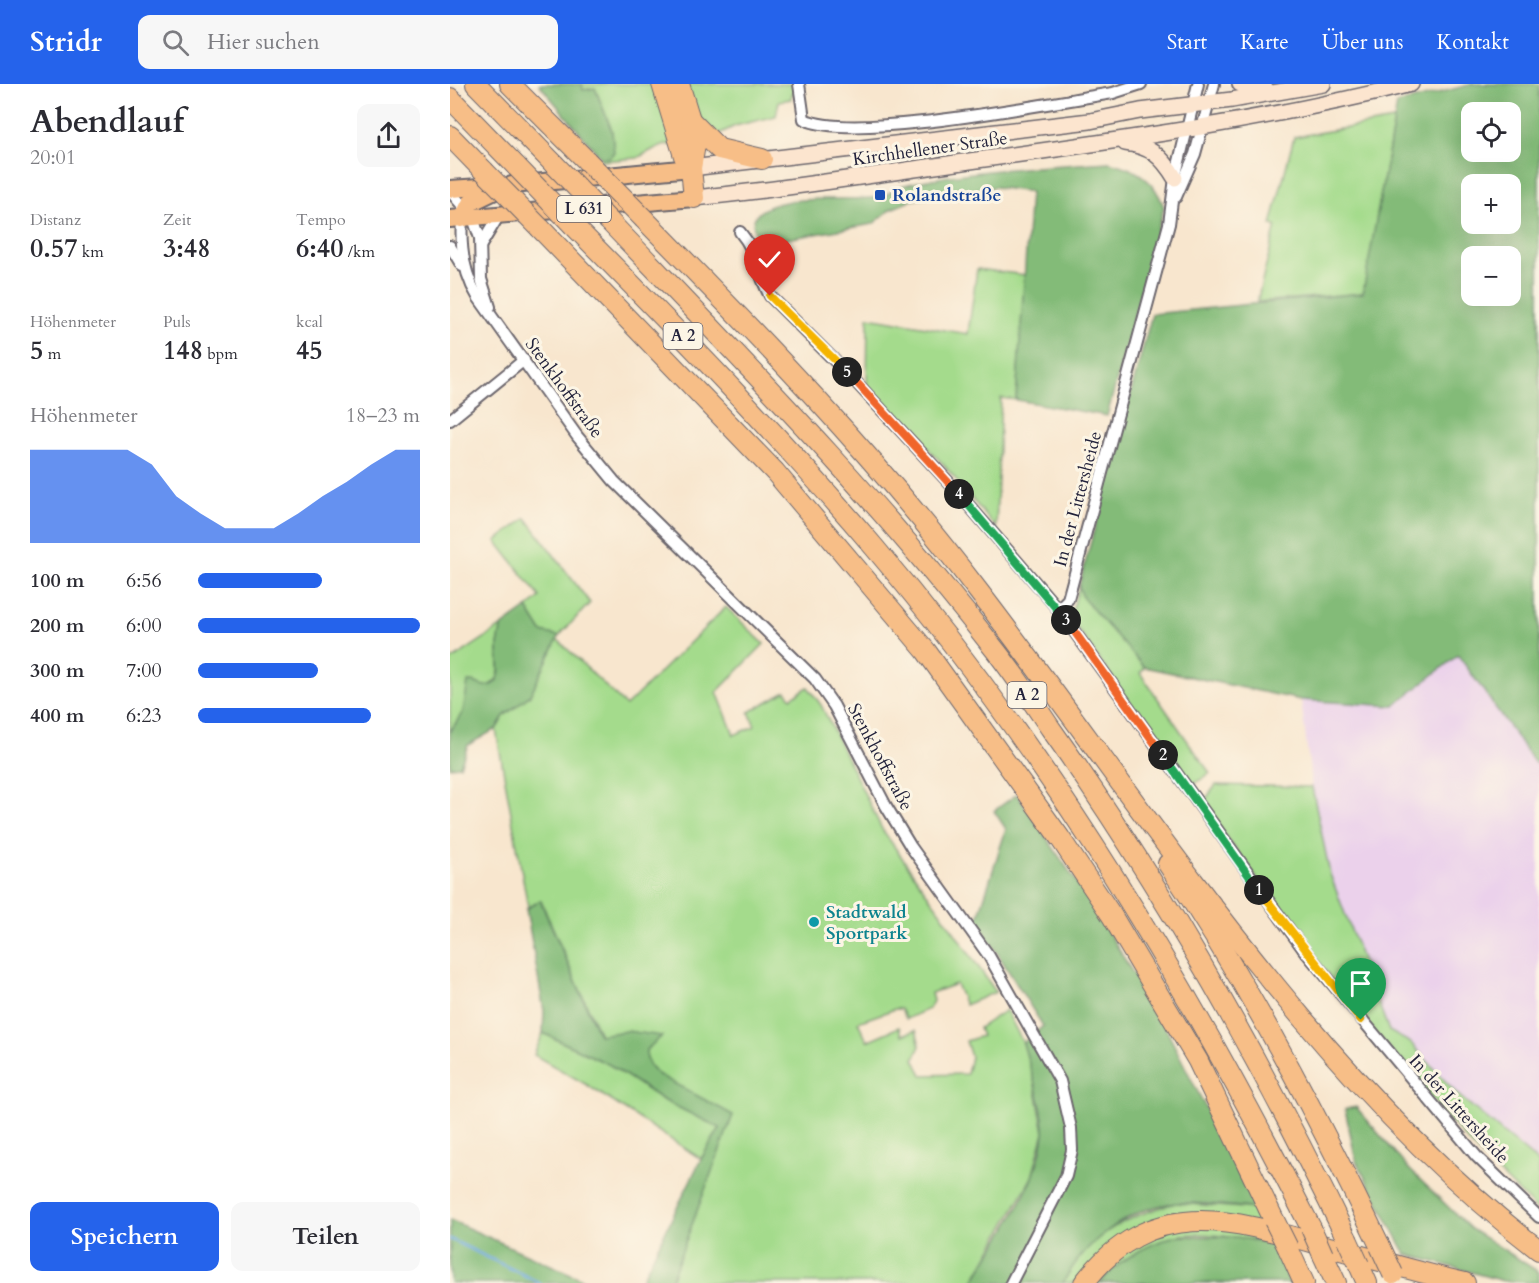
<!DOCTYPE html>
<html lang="de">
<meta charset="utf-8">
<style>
:root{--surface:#fff;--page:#f7f7f7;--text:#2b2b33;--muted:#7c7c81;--accent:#2563eb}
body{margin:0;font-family:Cardo,serif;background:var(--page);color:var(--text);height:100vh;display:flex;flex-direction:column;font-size:22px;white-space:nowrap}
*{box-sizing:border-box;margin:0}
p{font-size:20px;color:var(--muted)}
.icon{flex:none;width:33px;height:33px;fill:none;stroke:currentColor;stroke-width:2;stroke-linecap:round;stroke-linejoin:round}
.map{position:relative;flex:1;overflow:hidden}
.sheet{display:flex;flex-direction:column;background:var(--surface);width:450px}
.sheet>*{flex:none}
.fabs{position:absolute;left:1011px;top:18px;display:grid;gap:12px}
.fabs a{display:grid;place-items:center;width:60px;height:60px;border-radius:12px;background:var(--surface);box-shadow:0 6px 24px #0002;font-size:30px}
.pin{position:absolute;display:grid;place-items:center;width:51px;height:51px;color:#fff;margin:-62px -26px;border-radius:50% 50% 50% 0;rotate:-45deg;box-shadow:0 0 6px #0007}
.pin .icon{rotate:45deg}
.km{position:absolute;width:30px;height:30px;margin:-15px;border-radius:50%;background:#222;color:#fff;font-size:16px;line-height:30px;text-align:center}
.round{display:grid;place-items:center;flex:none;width:63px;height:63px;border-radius:12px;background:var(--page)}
.head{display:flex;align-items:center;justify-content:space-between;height:102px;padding:0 30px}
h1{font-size:33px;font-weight:800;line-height:45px}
.stats{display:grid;grid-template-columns:repeat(3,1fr);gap:9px;height:102px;padding:6px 30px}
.stats div{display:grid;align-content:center}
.stats b{font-size:26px;font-weight:800}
.stats small{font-size:16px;font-weight:400}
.stats p{font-size:16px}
.chart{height:168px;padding:12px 30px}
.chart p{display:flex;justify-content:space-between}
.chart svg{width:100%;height:108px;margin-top:6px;fill:var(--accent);opacity:.7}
.action{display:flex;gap:12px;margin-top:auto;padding:12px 30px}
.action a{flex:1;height:69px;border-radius:12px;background:var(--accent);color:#fff;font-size:24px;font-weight:800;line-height:69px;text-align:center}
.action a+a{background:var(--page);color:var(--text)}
ul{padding:0 30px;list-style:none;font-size:20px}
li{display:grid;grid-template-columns:96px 72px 1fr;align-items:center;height:45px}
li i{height:15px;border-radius:8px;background:var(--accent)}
header{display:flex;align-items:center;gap:36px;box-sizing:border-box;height:84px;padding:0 30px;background:var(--accent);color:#fff}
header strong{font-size:28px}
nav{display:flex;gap:33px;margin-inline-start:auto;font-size:21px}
.search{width:420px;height:54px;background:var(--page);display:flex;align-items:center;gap:15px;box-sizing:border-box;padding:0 21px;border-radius:12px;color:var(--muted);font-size:22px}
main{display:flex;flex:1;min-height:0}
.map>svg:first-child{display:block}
.built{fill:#ebd1eb}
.green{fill:#a4db8c;stroke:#637e64;stroke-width:1.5}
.forest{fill:#83bb78;stroke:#526e5a;stroke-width:1.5;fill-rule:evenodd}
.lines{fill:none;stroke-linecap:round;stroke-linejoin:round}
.stream{stroke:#6ca9de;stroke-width:3}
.minor-casing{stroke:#6d676e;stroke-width:14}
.secondary-casing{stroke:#6d676e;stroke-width:18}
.primary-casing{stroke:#6d676e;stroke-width:20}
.motorway-casing{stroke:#6d676e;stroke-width:22}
.minor{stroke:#fff;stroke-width:10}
.secondary{stroke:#fce5cf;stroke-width:15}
.primary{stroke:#f7be87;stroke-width:16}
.motorway{stroke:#f7be87;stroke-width:20}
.motorway-bridge-casing{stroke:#6d676e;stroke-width:22;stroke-linecap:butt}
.motorway-bridge{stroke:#f7be87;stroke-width:20}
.split-1-casing{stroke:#fff;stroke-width:12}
.split-2-casing{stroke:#fff;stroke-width:12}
.split-3-casing{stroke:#fff;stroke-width:12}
.split-4-casing{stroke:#fff;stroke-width:12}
.split-5-casing{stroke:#fff;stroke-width:12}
.split-6-casing{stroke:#fff;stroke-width:12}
.split-1{stroke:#f5b400;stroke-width:8}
.split-2{stroke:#22a559;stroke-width:8}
.split-3{stroke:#f0652b;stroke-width:8}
.split-4{stroke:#22a559;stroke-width:8}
.split-5{stroke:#f0652b;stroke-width:8}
.split-6{stroke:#f5b400;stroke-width:8}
.transit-dot{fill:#1a4fb4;stroke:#fcf5e5;stroke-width:2}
.culture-dot{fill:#0f9aa8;stroke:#fcf5e5;stroke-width:2}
.labels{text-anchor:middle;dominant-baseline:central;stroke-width:6;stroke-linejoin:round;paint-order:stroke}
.shield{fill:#fcf5e5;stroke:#63616e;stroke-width:1.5}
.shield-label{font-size:16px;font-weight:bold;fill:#22223b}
.street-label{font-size:18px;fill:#22223b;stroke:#fcf5e5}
.transit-label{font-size:18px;font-weight:bold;fill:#164399;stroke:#fcf5e5;text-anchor:start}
.culture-label{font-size:18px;font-weight:bold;fill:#0d838f;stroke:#fcf5e5;text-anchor:start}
</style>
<header>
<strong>Stridr</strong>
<div class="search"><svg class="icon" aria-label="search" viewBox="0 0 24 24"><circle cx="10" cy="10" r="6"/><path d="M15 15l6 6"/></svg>Hier suchen</div>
<nav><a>Start</a><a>Karte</a><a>Über uns</a><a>Kontakt</a></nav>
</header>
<main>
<section class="sheet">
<div class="head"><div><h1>Abendlauf</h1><p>20:01</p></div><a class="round"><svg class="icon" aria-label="share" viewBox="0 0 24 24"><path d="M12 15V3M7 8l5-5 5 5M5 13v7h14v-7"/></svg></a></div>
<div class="stats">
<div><p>Distanz</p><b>0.57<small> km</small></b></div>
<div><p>Zeit</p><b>3:48</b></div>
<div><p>Tempo</p><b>6:40<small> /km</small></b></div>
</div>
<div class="stats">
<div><p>Höhenmeter</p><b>5<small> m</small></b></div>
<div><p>Puls</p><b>148<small> bpm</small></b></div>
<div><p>kcal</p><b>45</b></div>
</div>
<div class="chart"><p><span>Höhenmeter</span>18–23 m</p>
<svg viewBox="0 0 160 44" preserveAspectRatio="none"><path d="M0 44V6L10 6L20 6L30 6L40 6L50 12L60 25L70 32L80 38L90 38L100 38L110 32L120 25L130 19L140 12L150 6L160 6V44z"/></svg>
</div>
<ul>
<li><b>100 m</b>6:56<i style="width:56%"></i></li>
<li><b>200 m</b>6:00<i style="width:100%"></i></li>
<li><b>300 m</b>7:00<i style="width:54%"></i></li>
<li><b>400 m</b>6:23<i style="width:78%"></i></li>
</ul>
<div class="action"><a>Speichern</a><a>Teilen</a></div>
</section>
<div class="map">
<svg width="1089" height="1199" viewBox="0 0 1089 1199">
<rect width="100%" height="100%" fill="#fcf5e5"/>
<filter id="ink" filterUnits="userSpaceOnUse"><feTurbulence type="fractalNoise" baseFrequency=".0167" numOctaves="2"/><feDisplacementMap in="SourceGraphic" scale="12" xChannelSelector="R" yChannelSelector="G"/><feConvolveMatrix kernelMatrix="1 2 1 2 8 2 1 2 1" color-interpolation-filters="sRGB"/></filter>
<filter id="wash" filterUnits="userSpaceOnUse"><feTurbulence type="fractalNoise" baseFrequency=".008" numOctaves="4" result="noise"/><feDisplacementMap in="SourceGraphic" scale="24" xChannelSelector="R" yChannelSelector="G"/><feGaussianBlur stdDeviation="1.35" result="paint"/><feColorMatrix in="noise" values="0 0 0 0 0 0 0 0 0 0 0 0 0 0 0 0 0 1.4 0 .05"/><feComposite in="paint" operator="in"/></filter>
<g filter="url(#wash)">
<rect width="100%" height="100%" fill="#f8e6ce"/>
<polygon class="built" points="1008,571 1085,679 1089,677 1089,1079 1007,1010 961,959 939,947 880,790 862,703 851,616 944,622"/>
<g class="green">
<polygon points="132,0 204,0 221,50 220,61 210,62 187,74 152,77 151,74 159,73 162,47 145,4 133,6"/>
<polygon points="235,0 346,0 346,10 342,9 341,15 329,17 326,32 285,42 263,53 247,29"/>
<polygon points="944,36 914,209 807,218 826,142 821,141 844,53"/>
<polygon points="527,185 575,191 566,316 551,314 546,444 493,380 417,302 418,233 518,250"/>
<polygon points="76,434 140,519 109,552 92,549 77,524 90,513 46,457"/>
<polygon points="629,502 633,514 695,583 690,589 760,689 740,703 624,540 621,531"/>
<path d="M276 523 314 560 267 608 284 651 305 642 299 628 336 607 341 614 358 603 371 621 432 745 546 908 515 921 506 900 481 909 483 917 479 925 456 935 451 925H445L408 938 417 957 449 943 452 951 466 946 470 962 464 975 472 991 517 990 521 973 516 957 532 952 529 944 556 926 573 959 584 996 594 1048 582 1093 522 1199H220L282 1031 209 991C200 983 196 978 196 966L211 953 177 947 150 951 91 817 78 823 46 646 54 632 80 611 107 555 176 622Z"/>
<path d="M51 543C51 552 47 558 48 567 48 583 55 597 34 603L23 597 13 628 0 648V577Z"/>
<polygon points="766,701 862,703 880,790 939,947 961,959 1007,1010 1089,1079 1089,1128 1024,1064 903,924 752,720"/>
<polygon points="93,949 160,981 213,1016 270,1044 251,1075 137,1001 84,971"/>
<path d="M726 1119 807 1125 824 1161C798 1156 748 1145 723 1153 698 1160 666 1180 650 1199H613C639 1150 674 1133 726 1119Z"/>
</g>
<g class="forest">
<polygon points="89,0 132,0 133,6 145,4 162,47 164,68 159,74 151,74"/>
<path d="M1022 0H1089V677L1085 679 1008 571 944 622 851 616 694 583 633 514 629 502 702 230 913 209 947 20ZM1022 28H1060V68H1022ZM1022 100H1060V140H1022ZM1022 172H1060V212H1022Z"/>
<path d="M659 78C687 85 704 95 714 123L657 332 566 316 580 108 545 103 462 116 441 125 423 140 308 160 303 140C307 105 403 119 430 113 438 111 445 103 454 101 520 85 592 83 659 78Z"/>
<path d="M77 524 92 548 109 552 80 611 54 632 46 645 18 661 10 682 0 683V648L13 628 18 598C25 597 29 602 36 602 56 600 48 578 48 566 47 558 51 552 51 543Z"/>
<path d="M567 710 644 824 713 939 807 1125C781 1122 754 1118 727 1119 679 1123 635 1157 613 1199H522C548 1157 589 1099 594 1049 595 1027 579 981 573 959L593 942 527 837 556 745 544 727Z"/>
<path d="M90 816 149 951 177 947 212 952 196 966C196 978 200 984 209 991L283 1031 220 1199H190L251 1075 270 1044 213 1016 160 981 93 949 94 927 76 825Z"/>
<polygon points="906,1023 958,1084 1021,1145 1089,1188 1089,1199 1053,1197 956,1170 906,1077 895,1025"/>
<polygon points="0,1136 141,1199 0,1199"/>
<path d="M724 1152 788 1153 824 1161 840 1199H650C671 1174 693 1163 724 1152Z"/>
</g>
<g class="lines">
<polyline class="stream" points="0,1155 90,1199"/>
</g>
</g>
<g filter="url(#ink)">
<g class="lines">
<g class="minor-casing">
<g id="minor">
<path d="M349 0 354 35C402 59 602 18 663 9L691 0"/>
<polyline points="0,107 23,134 30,154 31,195 40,223"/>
<polyline points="726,113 745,70 764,0"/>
<path d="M12 135C10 163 13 189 28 213L127 352 164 397 365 595 384 622 436 722 461 763 539 872 610 997 621 1044 622 1066 616 1092 561 1199"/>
<path d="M290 148C308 169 307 189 320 212L404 296 504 404 608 525 854 866 1027 1073 1089 1133"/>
<polyline points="31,161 48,133"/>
<polyline points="0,162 12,182"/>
<polyline points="0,336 74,276"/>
<polyline points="608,525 618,515 719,140 725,94 748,0"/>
</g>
</g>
<g class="secondary-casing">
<g id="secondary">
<polyline points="790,0 817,6"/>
<path d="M675 59C700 62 712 72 725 94"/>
<polyline points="241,84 640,37 690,27 782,16 873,0"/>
<path d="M244 114C339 105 433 89 527 76 673 56 818 36 961 0"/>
</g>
</g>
<g class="primary-casing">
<g id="primary">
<polyline points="62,101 241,84"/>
<polyline points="0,105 45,102"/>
<polyline points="0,135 244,114"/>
<polyline points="12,135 20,119 47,106"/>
</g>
</g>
<g class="motorway-casing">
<g id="motorway">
<polyline points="26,0 104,80"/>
<polyline points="60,0 137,77"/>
<polyline points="212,0 234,72 241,84"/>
<polyline points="229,0 246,55 241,84 244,114"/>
<polyline points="0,14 67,83"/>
<polyline points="241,37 269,65 312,75"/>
<polyline points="0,52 34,87"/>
<path d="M194 135C311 254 428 375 529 508 701 732 863 993 1089 1166"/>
<path d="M159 137C291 275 425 411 542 562 563 588 582 617 601 645 715 806 811 977 897 1155"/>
<path d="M123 141C226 245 329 351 424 463 599 669 739 903 861 1144"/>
<polyline points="90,144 325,388 476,567 610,754 662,832 748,977 824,1136"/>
<path d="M718 780C799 901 867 1031 930 1162"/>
<polyline points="838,1164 854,1199"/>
<polyline points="873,1171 886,1199"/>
<polyline points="909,1181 917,1199"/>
<path d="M634 1199C701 1111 781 1135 872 1161 920 1174 967 1188 1015 1199"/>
</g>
</g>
<use href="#minor" class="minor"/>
<use href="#secondary" class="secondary"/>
<use href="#primary" class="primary"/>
<use href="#motorway" class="motorway"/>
<g class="motorway-bridge-casing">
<g id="motorway-bridge">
<polyline points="137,77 194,135"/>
<polyline points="104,80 159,137"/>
<polyline points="67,83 123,141"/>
<polyline points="34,87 90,144"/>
<polyline points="824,1136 838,1164"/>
<polyline points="861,1144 873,1171"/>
<polyline points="897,1155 909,1181"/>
<polyline points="930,1162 943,1190"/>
</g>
</g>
<use href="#motorway-bridge" class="motorway-bridge"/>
</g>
</g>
<g class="lines" filter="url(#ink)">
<g class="split-1-casing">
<polyline id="split-1" points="809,806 911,936"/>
</g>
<g class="split-2-casing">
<polyline id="split-2" points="713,671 809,806"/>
</g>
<g class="split-3-casing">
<polyline id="split-3" points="616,536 713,671"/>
</g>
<g class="split-4-casing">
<polyline id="split-4" points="509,410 616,536"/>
</g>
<g class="split-5-casing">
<polyline id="split-5" points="397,288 509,410"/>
</g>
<g class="split-6-casing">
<polyline id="split-6" points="320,212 397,288"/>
</g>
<use href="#split-1" class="split-1"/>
<use href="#split-2" class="split-2"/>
<use href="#split-3" class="split-3"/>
<use href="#split-4" class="split-4"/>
<use href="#split-5" class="split-5"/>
<use href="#split-6" class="split-6"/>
</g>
<rect class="transit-dot" x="424" y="105" width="12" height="12" rx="3"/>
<circle class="culture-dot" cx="364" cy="838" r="6"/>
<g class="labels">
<g class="shield">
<rect x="107" y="112" width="54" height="26" rx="4.5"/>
<rect x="213.5" y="239" width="39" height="26" rx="4.5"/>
<rect x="557.5" y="598" width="39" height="26" rx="4.5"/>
</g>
<g class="shield-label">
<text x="134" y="125">L 631</text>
<text x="233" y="252">A 2</text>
<text x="577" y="611">A 2</text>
</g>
<g class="street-label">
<text transform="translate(480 65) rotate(-8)">Kirchhellener Straße</text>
<text transform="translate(114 304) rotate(54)">Stenkhoffstraße</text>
<text transform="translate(628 415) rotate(-75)">In der Littersheide</text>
<text transform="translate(430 673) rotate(62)">Stenkhoffstraße</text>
<text transform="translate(1009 1025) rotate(48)">In der Littersheide</text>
</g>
<g class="transit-label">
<text x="442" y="111">Rolandstraße</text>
</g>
<g class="culture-label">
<text x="376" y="828">Stadtwald<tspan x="376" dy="21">Sportpark</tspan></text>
</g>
</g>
</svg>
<div class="fabs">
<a><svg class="icon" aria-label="locate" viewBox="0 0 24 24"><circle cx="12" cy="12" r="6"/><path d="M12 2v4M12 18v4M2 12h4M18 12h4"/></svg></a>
<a>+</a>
<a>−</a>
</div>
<div class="pin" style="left:911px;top:936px;background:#1e9e55"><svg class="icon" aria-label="arrive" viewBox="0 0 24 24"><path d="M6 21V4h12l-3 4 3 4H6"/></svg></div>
<div class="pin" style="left:320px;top:212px;background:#d93025"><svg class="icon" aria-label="check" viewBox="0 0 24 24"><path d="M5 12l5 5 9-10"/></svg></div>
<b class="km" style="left:809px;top:806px">1</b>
<b class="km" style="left:713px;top:671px">2</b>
<b class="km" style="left:616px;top:536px">3</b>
<b class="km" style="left:509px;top:410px">4</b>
<b class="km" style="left:397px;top:288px">5</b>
</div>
</main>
